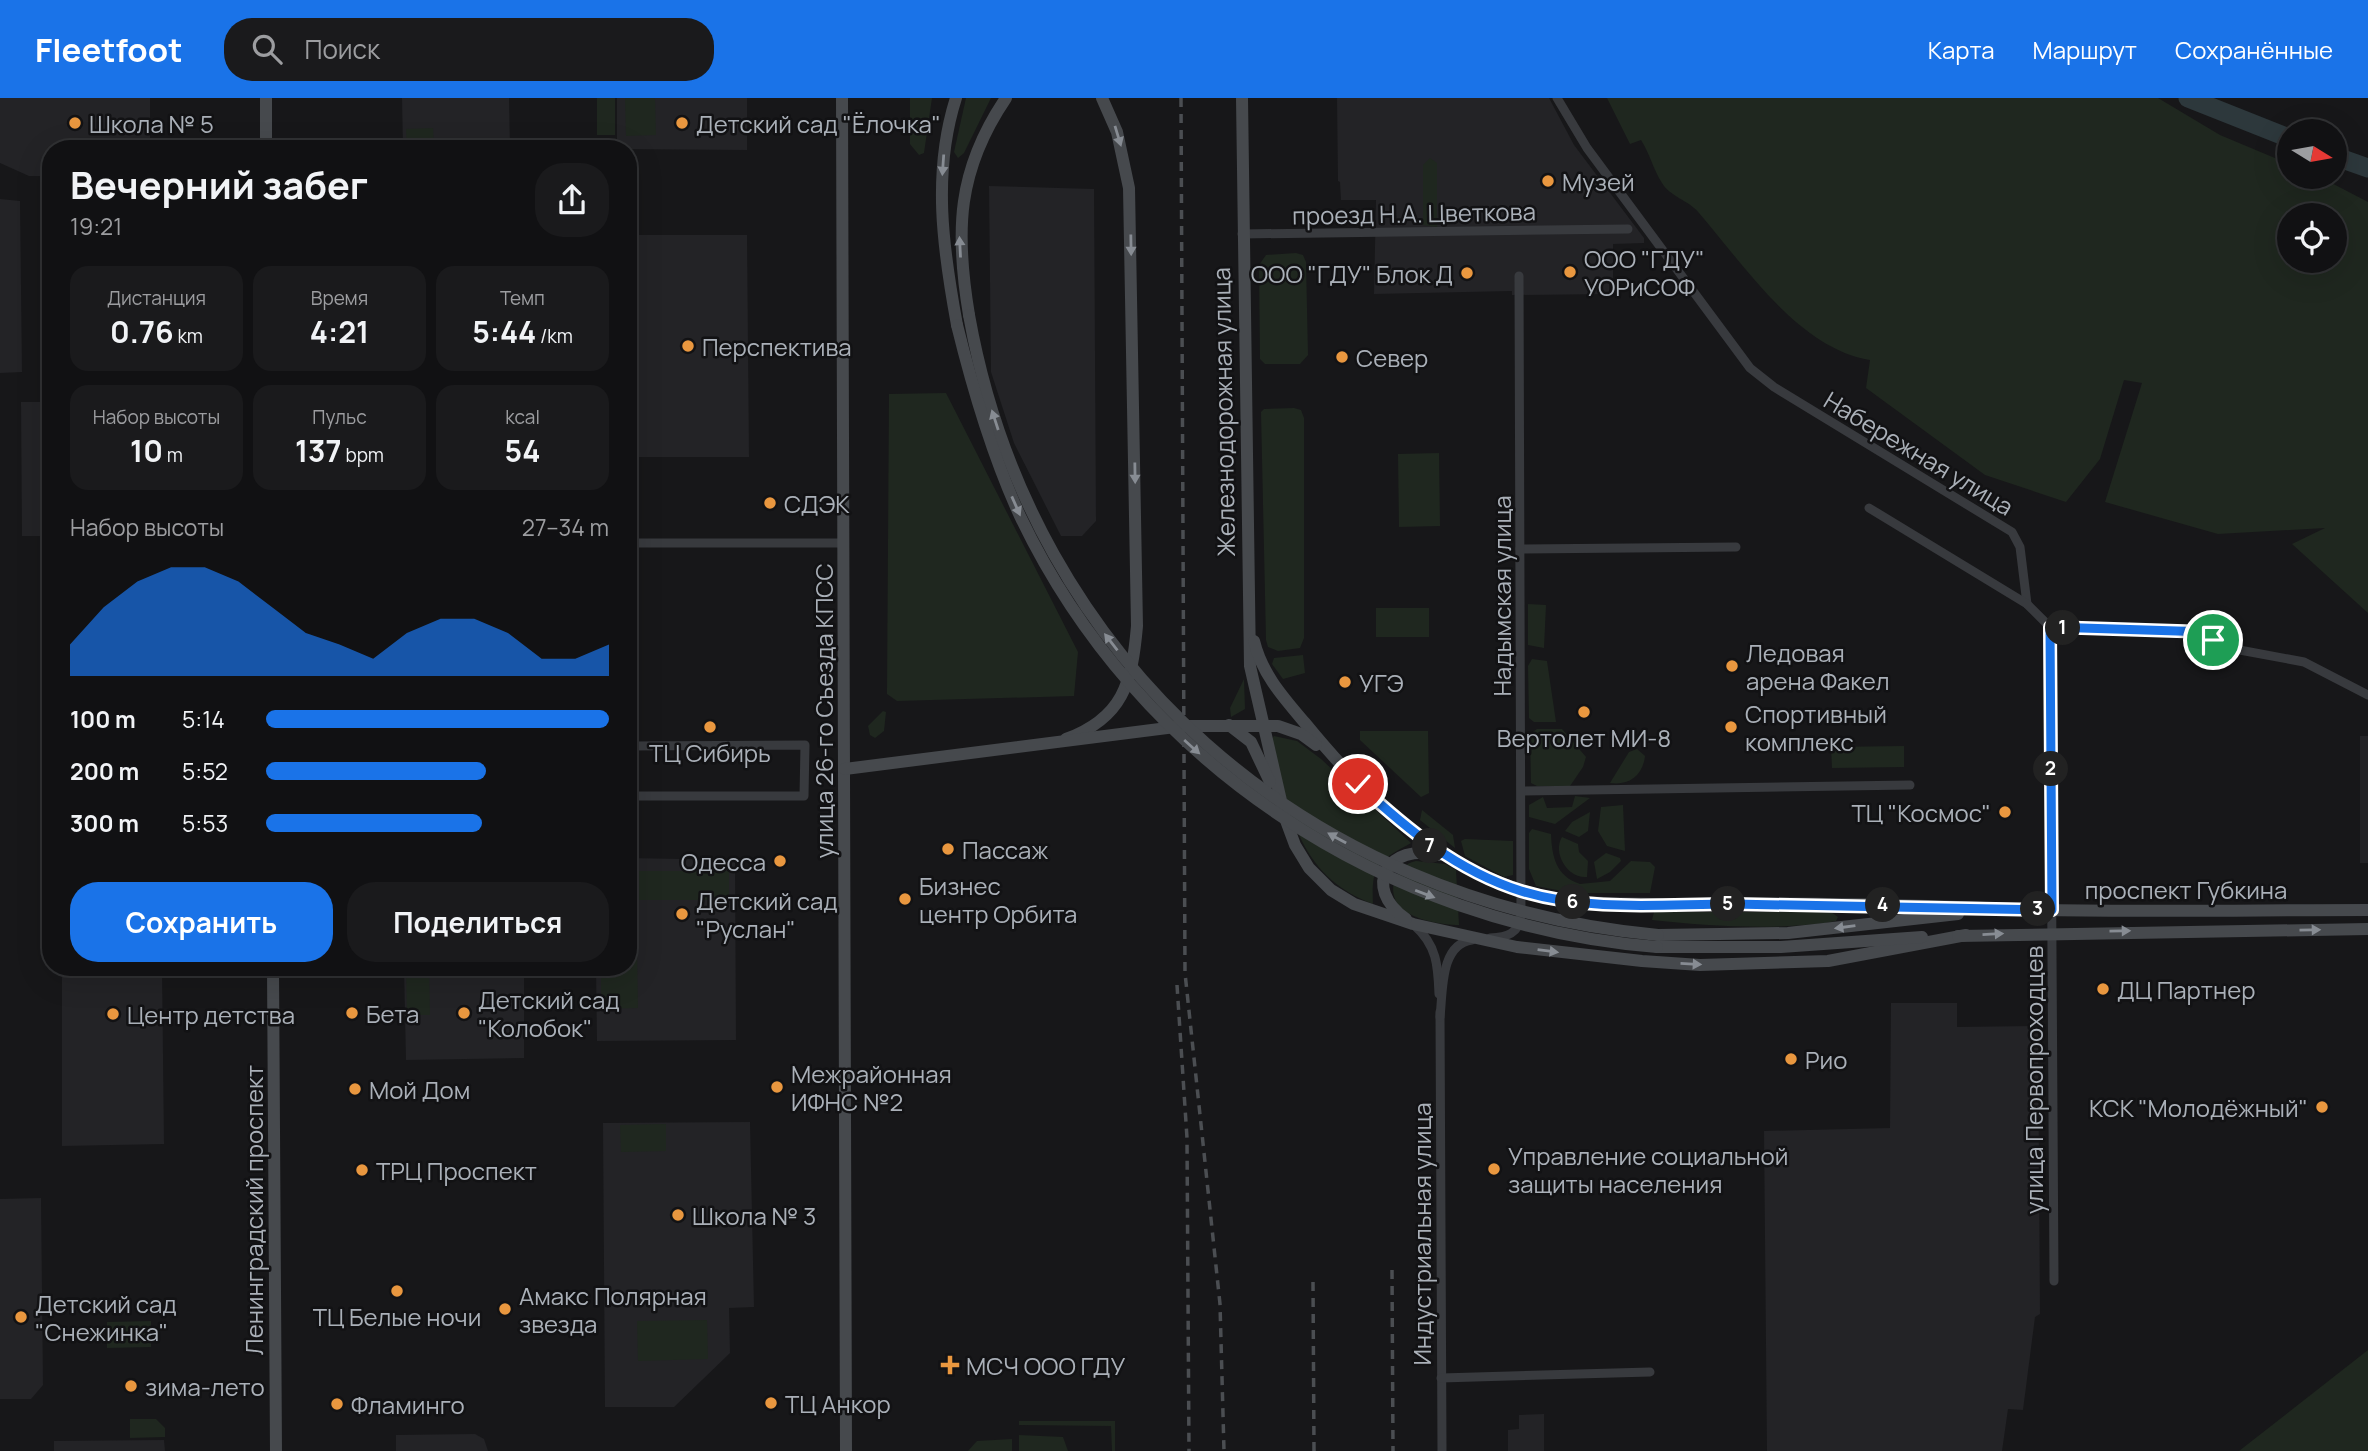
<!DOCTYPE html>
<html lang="ru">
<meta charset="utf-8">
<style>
:root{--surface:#111113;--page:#1a1a1c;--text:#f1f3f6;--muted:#9c9da0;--line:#303133;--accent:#1a73e8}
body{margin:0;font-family:Manrope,sans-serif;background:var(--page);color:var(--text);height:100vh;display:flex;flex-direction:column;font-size:26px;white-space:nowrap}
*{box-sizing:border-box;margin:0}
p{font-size:23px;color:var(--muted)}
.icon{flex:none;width:38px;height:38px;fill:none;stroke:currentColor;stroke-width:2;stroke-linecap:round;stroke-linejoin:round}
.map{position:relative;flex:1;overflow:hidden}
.drawer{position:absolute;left:42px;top:42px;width:595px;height:836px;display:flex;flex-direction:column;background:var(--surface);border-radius:28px;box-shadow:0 7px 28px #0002,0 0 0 2px var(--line)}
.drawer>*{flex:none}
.needle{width:46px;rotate:101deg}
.tools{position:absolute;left:2277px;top:21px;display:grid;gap:14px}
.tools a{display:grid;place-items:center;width:70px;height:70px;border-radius:50%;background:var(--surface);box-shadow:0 7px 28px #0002,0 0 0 2px var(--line);font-size:35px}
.pin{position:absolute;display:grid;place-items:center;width:60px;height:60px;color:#fff;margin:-30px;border:4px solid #fff;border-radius:50%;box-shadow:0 2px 7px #0007}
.km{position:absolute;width:35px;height:35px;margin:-18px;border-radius:50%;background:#222;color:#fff;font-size:19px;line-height:35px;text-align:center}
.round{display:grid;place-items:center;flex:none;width:74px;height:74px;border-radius:28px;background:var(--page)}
.summary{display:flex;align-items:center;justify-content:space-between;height:119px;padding:0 28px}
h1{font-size:38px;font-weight:700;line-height:52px}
.figures{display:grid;grid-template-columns:repeat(3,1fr);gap:10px;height:119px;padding:7px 28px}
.figures div{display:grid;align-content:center;border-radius:18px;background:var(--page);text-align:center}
.figures b{font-size:30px;font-weight:700}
.figures small{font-size:19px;font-weight:400}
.figures p{font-size:19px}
.chart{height:196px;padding:14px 28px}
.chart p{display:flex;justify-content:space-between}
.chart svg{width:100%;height:126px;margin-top:7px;fill:var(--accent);opacity:.7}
.action{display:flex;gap:14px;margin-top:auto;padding:14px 28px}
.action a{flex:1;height:80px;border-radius:28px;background:var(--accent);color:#fff;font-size:28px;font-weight:700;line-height:80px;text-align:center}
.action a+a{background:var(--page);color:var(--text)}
ul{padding:0 28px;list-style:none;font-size:23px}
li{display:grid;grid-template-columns:112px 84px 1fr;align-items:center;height:52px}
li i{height:18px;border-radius:9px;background:var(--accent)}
header{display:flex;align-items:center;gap:42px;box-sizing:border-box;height:98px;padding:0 35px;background:var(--accent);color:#fff}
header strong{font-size:33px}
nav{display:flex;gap:38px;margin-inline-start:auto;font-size:24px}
.search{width:490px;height:63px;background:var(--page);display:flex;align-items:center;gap:18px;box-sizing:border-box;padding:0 24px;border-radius:28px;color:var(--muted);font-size:26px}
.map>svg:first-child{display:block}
.built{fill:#232326}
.green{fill:#1f271f;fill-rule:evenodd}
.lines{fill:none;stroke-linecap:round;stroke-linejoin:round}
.river{stroke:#2d383c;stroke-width:19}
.street{stroke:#383a3e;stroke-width:9}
.secondary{stroke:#46494d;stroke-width:12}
.rail{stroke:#4b4e52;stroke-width:3.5;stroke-dasharray:9 7;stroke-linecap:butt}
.secondary-bridge{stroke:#46494d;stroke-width:12}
.oneway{fill:#878c93}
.route-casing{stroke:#fff;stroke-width:14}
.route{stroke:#1a73e8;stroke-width:9}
.poi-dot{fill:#e9973f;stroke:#121214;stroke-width:2.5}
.labels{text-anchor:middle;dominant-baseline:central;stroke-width:5;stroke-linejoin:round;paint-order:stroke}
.poi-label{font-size:24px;fill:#aab0b8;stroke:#121214;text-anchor:start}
.street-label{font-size:24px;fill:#aab0b8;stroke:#121214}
</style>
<header>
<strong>Fleetfoot</strong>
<div class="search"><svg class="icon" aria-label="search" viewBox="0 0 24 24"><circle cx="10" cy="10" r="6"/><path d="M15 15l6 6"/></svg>Поиск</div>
<nav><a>Карта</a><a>Маршрут</a><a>Сохранённые</a></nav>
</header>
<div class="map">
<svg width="2368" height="1353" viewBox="0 0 2368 1353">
<rect width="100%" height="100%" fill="#171719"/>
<g class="built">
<polygon points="0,0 150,0 150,51 51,51 51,78 29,78 0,65"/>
<polygon points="402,0 509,0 510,51 403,51"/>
<polygon points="617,0 747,0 747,52 617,51"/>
<polygon points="1337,0 1549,0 1574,47 1644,140 1644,145 1613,146 1613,181 1609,181 1609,196 1512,197 1512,193 1374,196 1376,102 1341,102 1340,84 1338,83"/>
<polygon points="989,88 1094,91 1096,423 1082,438 1061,438 1014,345 991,274"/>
<polygon points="0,101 20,103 22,274 0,275"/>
<polygon points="628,137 747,137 749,359 628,359"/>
<polygon points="21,304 51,304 51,438 22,438"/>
<rect x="2360" y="638" width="8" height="127"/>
<polygon points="628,760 735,762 736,942 597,943 596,870 628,870"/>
<polygon points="62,870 162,870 164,1046 62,1048"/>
<polygon points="404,870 524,870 524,960 406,962"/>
<polygon points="1891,905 1957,905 1957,929 2038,928 2040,1216 2035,1219 2023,1312 2008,1311 2002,1353 1767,1353 1764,1033 1890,1030"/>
<polygon points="750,1024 754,1209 729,1210 730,1255 674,1309 605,1309 603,1025"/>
<polygon points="41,1100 43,1287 31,1301 0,1301 0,1101"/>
<polygon points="1544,1316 1544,1353 1508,1353 1508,1332 1519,1331 1519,1317"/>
<polygon points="475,1336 484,1341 488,1353 396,1353 396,1337"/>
<polygon points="164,1342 165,1353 54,1353 54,1343"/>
</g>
<g class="green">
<rect x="597" y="0" width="18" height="37"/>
<polygon points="625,0 655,0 656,37 626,38"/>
<polygon points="910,0 932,0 924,55 919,57 910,46"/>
<polygon points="966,0 991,0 964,55 958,60 954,54"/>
<path d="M1607 0H2158L2220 37 2289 66V79H2320L2368 104V515L2292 446 2325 430 2218 436 2105 404 2142 285 2124 282 2100 361 2066 404 1985 377 1866 290 1870 262C1798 250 1744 167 1699 115 1690 103 1669 98 1662 85 1653 71 1650 56 1641 42L1630 46ZM2334 117V163H2289V117Z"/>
<polygon points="433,30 434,51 407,51 406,31"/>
<polygon points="1430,60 1437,65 1437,129 1423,127 1423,67"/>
<polygon points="1296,155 1303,157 1306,164 1308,257 1300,266 1265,266 1260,261 1259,167 1266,157"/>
<polygon points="946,295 1078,554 1074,598 897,603 887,596 889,296"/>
<polygon points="1294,310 1301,312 1304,320 1304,540 1300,550 1278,553 1268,549 1266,542 1261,314 1264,311"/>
<polygon points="1439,355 1440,428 1399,429 1398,356"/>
<polygon points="1528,506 1546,507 1544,550 1528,547"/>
<rect x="1376" y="510" width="53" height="29"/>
<polygon points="1303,557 1305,575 1283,581 1272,566 1274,560"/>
<polygon points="1532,561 1547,563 1556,624 1534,624 1529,620 1528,568"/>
<polygon points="1244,581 1245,611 1231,619 1230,610"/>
<polygon points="883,613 886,614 884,633 875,640 870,637 868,628"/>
<polygon points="1537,631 1562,631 1586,659 1583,669 1570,688 1537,688 1531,685 1530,636"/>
<polygon points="1360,633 1428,633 1429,695 1421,699 1360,642"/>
<path d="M1274 638 1297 643 1321 661 1411 745C1379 763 1371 765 1373 806 1296 777 1289 711 1272 641Z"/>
<polygon points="1904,648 1904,669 1832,670 1831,649"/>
<path d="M1637 651 1645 658C1643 677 1629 688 1610 685L1629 654Z"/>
<polygon points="1575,698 1590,700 1555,726 1529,719 1529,707 1543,699 1547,710 1572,709"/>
<polygon points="1623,707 1625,753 1607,748 1598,733 1601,709"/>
<polygon points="1422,712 1453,737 1455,750 1420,722"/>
<polygon points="1590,714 1588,733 1579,739 1565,733 1572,724"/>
<path d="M1532 731 1551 736C1552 759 1556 778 1580 786L1610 783 1631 763 1650 764 1655 769 1650 795H1572L1536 788 1529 771V735Z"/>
<path d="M1562 739 1578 746 1579 754 1588 763 1587 779C1568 781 1552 755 1562 739Z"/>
<polygon points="1465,741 1513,743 1513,777 1504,779 1465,758 1461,743"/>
<polygon points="1606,755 1620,760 1621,763 1610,774 1597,781 1594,764"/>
<path d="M1416 763 1445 766 1456 772 1459 827C1442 827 1414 822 1401 810 1385 794 1395 767 1416 763Z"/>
<rect x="628" y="773" width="101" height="29"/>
<path d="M1654 814H1831L1838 819 1836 823C1782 833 1707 828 1652 822Z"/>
<polygon points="628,851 637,851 638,910 601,911 601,870 628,870"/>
<polygon points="406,870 429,870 430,917 407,917"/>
<polygon points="666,1026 666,1053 621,1054 620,1027"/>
<polygon points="707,1222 708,1261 638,1263 637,1223"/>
<polygon points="151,1223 151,1249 107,1250 107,1224"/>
<polygon points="2368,1252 2368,1353 2239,1353"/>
<polygon points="130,1321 156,1321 165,1330 165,1339 130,1340"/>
<polygon points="1019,1323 1115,1323 1115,1353 1112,1353 1111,1328 1019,1327"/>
<polygon points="1019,1337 1063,1339 1068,1353 1019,1353"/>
<polygon points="1012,1341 1012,1353 968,1353 977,1343"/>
</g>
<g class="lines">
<g class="river">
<polyline points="2188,0 2289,40"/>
<polyline points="2334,58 2368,70"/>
</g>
<g class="street">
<polyline points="1557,0 1587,50 1750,270 1774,289 2012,434 2020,449 2027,506"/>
<polyline points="1242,136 1628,131"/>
<polyline points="1869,410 2027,506 2050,529 2209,534 2218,548 2304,564 2368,597"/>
<polyline points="628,445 844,445"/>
<polyline points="1520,451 1736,449"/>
<polyline points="2050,529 2054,1183"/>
<polyline points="628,648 805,647 804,698 628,698"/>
<polyline points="1522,693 1910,687"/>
<path d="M1414 827C1437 847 1438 868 1439 896"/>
<path d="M1490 840C1507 839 1519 836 1521 817L1519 178"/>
<polyline points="1440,914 1442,1353"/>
<path d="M1440 919C1443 893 1440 846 1472 842"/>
<polyline points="1441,1280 1650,1274"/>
</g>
<g class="secondary">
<polyline points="266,0 266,51"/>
<polyline points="842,0 846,1353"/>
<path d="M956 0C932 75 943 151 957 227"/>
<polyline points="1242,0 1250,568 1285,720 1295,747 1309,770 1331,792 1354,806 1413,826 1517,849 1642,863 1700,867 1828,863 1966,837"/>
<path d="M969 217C955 133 957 72 1006 0"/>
<path d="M1254 543C1262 576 1283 599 1305 625 1363 696 1431 764 1521 792 1566 807 1613 805 1661 806 1716 806 1771 805 1827 806 1901 806 1974 810 2048 812 2155 814 2261 812 2368 812"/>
<polyline points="1229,627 1251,644 1270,684"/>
<path d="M1066 641C1123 620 1132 585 1137 528L1129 90 1117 34 1102 0"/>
<polyline points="845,671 1183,628 1278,628 1301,636 1316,647"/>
<path d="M1406 821C1361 789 1388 744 1439 757"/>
<polyline points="1658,837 1788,835 1958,816"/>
<polyline points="1958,838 2368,831"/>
<polyline points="1657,849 1781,849 1922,839"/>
<polyline points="273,870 276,1353"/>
</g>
<g class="rail">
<polyline points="1181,0 1185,875 1220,1206 1224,1353"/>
<polyline points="1177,887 1187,1040 1189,1353"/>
<polyline points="1392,1172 1393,1353"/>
<polyline points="1313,1184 1314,1353"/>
</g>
<g class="secondary-bridge">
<path d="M969 217C1031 565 1309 805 1658 837"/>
<path d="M957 227C973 292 992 357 1020 418 1138 666 1386 827 1657 849"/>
</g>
</g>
<defs><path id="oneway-solid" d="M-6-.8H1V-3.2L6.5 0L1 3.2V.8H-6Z" transform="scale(1.75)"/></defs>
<g class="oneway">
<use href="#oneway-solid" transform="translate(1118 38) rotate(73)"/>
<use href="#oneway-solid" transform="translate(943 67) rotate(94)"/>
<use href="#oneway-solid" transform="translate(1131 147) rotate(89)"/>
<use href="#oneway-solid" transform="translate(960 149) rotate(-93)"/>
<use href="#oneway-solid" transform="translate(995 322) rotate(-108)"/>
<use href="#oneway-solid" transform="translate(1135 375) rotate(89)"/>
<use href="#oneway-solid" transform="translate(1016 408) rotate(66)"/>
<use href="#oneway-solid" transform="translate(1111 544) rotate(-128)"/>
<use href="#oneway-solid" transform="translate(1192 649) rotate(42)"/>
<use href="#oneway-solid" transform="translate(1337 740) rotate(-151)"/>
<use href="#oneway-solid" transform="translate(1425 796) rotate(21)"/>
<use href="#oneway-solid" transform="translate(1845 829) rotate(172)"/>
<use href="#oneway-solid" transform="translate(2310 832) rotate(-1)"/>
<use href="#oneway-solid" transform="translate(2120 833) rotate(-1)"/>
<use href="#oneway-solid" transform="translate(1993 836) rotate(-3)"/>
<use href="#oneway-solid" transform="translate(1548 853) rotate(7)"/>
<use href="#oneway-solid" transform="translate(1691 866) rotate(3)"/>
</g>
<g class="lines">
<g class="route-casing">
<path id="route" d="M1358 686C1407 731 1457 773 1521 793 1589 814 1663 806 1733 806 1839 807 1945 809 2052 812L2050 529 2209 534 2213 542"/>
</g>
<use href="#route" class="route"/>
</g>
<g class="poi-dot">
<circle cx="75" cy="25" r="7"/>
<circle cx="682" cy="25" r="7"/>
<circle cx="1548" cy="83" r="7"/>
<circle cx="1570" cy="174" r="7"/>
<circle cx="1467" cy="175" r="7"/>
<circle cx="688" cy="248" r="7"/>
<circle cx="1342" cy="259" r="7"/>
<circle cx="770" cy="405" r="7"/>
<circle cx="1732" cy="568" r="7"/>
<circle cx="1345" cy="584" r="7"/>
<circle cx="1584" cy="614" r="7"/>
<circle cx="710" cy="629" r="7"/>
<circle cx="1731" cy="629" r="7"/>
<circle cx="2005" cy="714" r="7"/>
<circle cx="948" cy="751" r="7"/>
<circle cx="780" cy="763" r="7"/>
<circle cx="905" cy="801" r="7"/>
<circle cx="682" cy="816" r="7"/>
<circle cx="2103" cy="891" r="7"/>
<circle cx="352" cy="915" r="7"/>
<circle cx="464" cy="915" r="7"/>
<circle cx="113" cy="916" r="7"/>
<circle cx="1791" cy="961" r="7"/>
<circle cx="777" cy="989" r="7"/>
<circle cx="355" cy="991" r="7"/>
<circle cx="2322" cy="1009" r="7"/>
<circle cx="1494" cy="1071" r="7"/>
<circle cx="362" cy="1072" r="7"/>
<circle cx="678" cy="1117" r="7"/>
<circle cx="397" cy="1193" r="7"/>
<circle cx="505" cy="1211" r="7"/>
<circle cx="21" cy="1219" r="7"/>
<path d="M946.5 1256.5h7v7h7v7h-7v7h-7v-7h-7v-7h7z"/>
<circle cx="131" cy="1288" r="7"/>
<circle cx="771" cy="1305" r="7"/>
<circle cx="337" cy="1306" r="7"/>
</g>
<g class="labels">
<g class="poi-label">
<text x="89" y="25">Школа № 5</text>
<text x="696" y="25">Детский сад "Ёлочка"</text>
<text x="1562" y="83">Музей</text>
<text x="1584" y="160">ООО "ГДУ"<tspan x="1584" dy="28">УОРиСОФ</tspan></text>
<text x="1453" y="175" text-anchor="end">ООО "ГДУ" Блок Д</text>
<text x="702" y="248">Перспектива</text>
<text x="1356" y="259">Север</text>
<text x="784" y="405">СДЭК</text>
<text x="1746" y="554">Ледовая<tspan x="1746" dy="28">арена Факел</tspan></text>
<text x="1359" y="584">УГЭ</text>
<text x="1745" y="615">Спортивный<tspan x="1745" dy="28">комплекс</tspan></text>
<text x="1584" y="639" text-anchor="middle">Вертолет МИ-8</text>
<text x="710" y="654" text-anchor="middle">ТЦ Сибирь</text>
<text x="1991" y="714" text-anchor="end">ТЦ "Космос"</text>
<text x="962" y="751">Пассаж</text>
<text x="766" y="763" text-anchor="end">Одесса</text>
<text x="919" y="787">Бизнес<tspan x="919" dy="28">центр Орбита</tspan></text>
<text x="696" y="802">Детский сад<tspan x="696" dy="28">"Руслан"</tspan></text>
<text x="2117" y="891">ДЦ Партнер</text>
<text x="478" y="901">Детский сад<tspan x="478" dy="28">"Колобок"</tspan></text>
<text x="366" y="915">Бета</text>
<text x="127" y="916">Центр детства</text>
<text x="1805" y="961">Рио</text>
<text x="791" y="975">Межрайонная<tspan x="791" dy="28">ИФНС №2</tspan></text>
<text x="369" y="991">Мой Дом</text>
<text x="2308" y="1009" text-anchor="end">КСК "Молодёжный"</text>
<text x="1508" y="1057">Управление социальной<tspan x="1508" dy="28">защиты населения</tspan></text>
<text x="376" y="1072">ТРЦ Проспект</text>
<text x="692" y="1117">Школа № 3</text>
<text x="519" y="1197">Амакс Полярная<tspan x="519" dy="28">звезда</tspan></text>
<text x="35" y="1205">Детский сад<tspan x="35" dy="28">"Снежинка"</tspan></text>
<text x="397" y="1218" text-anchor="middle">ТЦ Белые ночи</text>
<text x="966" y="1267">МСЧ ООО ГДУ</text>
<text x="145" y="1288">зима-лето</text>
<text x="785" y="1305">ТЦ Анкор</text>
<text x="351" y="1306">Фламинго</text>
</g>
<g class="street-label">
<text transform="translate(1414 115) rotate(-1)">проезд Н.А. Цветкова</text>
<text transform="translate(1223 314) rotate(-91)">Железнодорожная улица</text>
<text transform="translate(1919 355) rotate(31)">Набережная улица</text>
<text transform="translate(1501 498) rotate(-90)">Надымская улица</text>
<text transform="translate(823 613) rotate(-90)">улица 26-го Съезда КПСС</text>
<text x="2186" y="791">проспект Губкина</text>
<text transform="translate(2033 982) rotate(-90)">улица Первопроходцев</text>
<text transform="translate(253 1112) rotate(-90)">Ленинградский проспект</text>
<text transform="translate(1421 1136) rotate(-90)">Индустриальная улица</text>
</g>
</g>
</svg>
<div class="tools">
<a><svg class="needle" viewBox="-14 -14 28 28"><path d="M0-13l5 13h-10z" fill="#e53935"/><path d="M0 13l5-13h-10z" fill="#9c9da0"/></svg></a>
<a><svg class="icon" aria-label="locate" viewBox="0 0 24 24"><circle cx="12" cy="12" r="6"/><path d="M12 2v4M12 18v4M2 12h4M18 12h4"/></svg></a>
</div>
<div class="pin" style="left:2213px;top:542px;background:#1e9e55"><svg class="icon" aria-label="arrive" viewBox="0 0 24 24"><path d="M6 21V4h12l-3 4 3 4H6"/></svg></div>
<div class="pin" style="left:1358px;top:686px;background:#d93025"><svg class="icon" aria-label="check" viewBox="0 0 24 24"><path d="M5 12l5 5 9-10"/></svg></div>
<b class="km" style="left:2063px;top:530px">1</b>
<b class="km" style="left:2051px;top:671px">2</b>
<b class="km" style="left:2038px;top:811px">3</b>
<b class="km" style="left:1883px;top:807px">4</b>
<b class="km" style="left:1728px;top:806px">5</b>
<b class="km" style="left:1573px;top:804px">6</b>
<b class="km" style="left:1430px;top:748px">7</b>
<section class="drawer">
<div class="summary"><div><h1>Вечерний забег</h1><p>19:21</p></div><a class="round"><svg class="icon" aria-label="share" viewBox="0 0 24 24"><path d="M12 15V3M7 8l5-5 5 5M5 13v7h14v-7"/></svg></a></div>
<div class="figures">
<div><p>Дистанция</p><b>0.76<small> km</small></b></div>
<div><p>Время</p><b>4:21</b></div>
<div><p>Темп</p><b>5:44<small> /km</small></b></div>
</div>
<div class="figures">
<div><p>Набор высоты</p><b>10<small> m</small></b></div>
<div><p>Пульс</p><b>137<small> bpm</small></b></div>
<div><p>kcal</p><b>54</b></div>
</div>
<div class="chart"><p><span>Набор высоты</span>27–34 m</p>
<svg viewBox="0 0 160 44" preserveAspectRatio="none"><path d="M0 44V33L10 20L20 11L30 6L40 6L50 11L60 20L70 29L80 33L90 38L100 29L110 24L120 24L130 29L140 38L150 38L160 33V44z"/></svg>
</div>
<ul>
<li><b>100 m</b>5:14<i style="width:100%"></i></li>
<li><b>200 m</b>5:52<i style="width:64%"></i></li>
<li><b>300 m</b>5:53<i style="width:63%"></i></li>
</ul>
<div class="action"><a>Сохранить</a><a>Поделиться</a></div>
</section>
</div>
